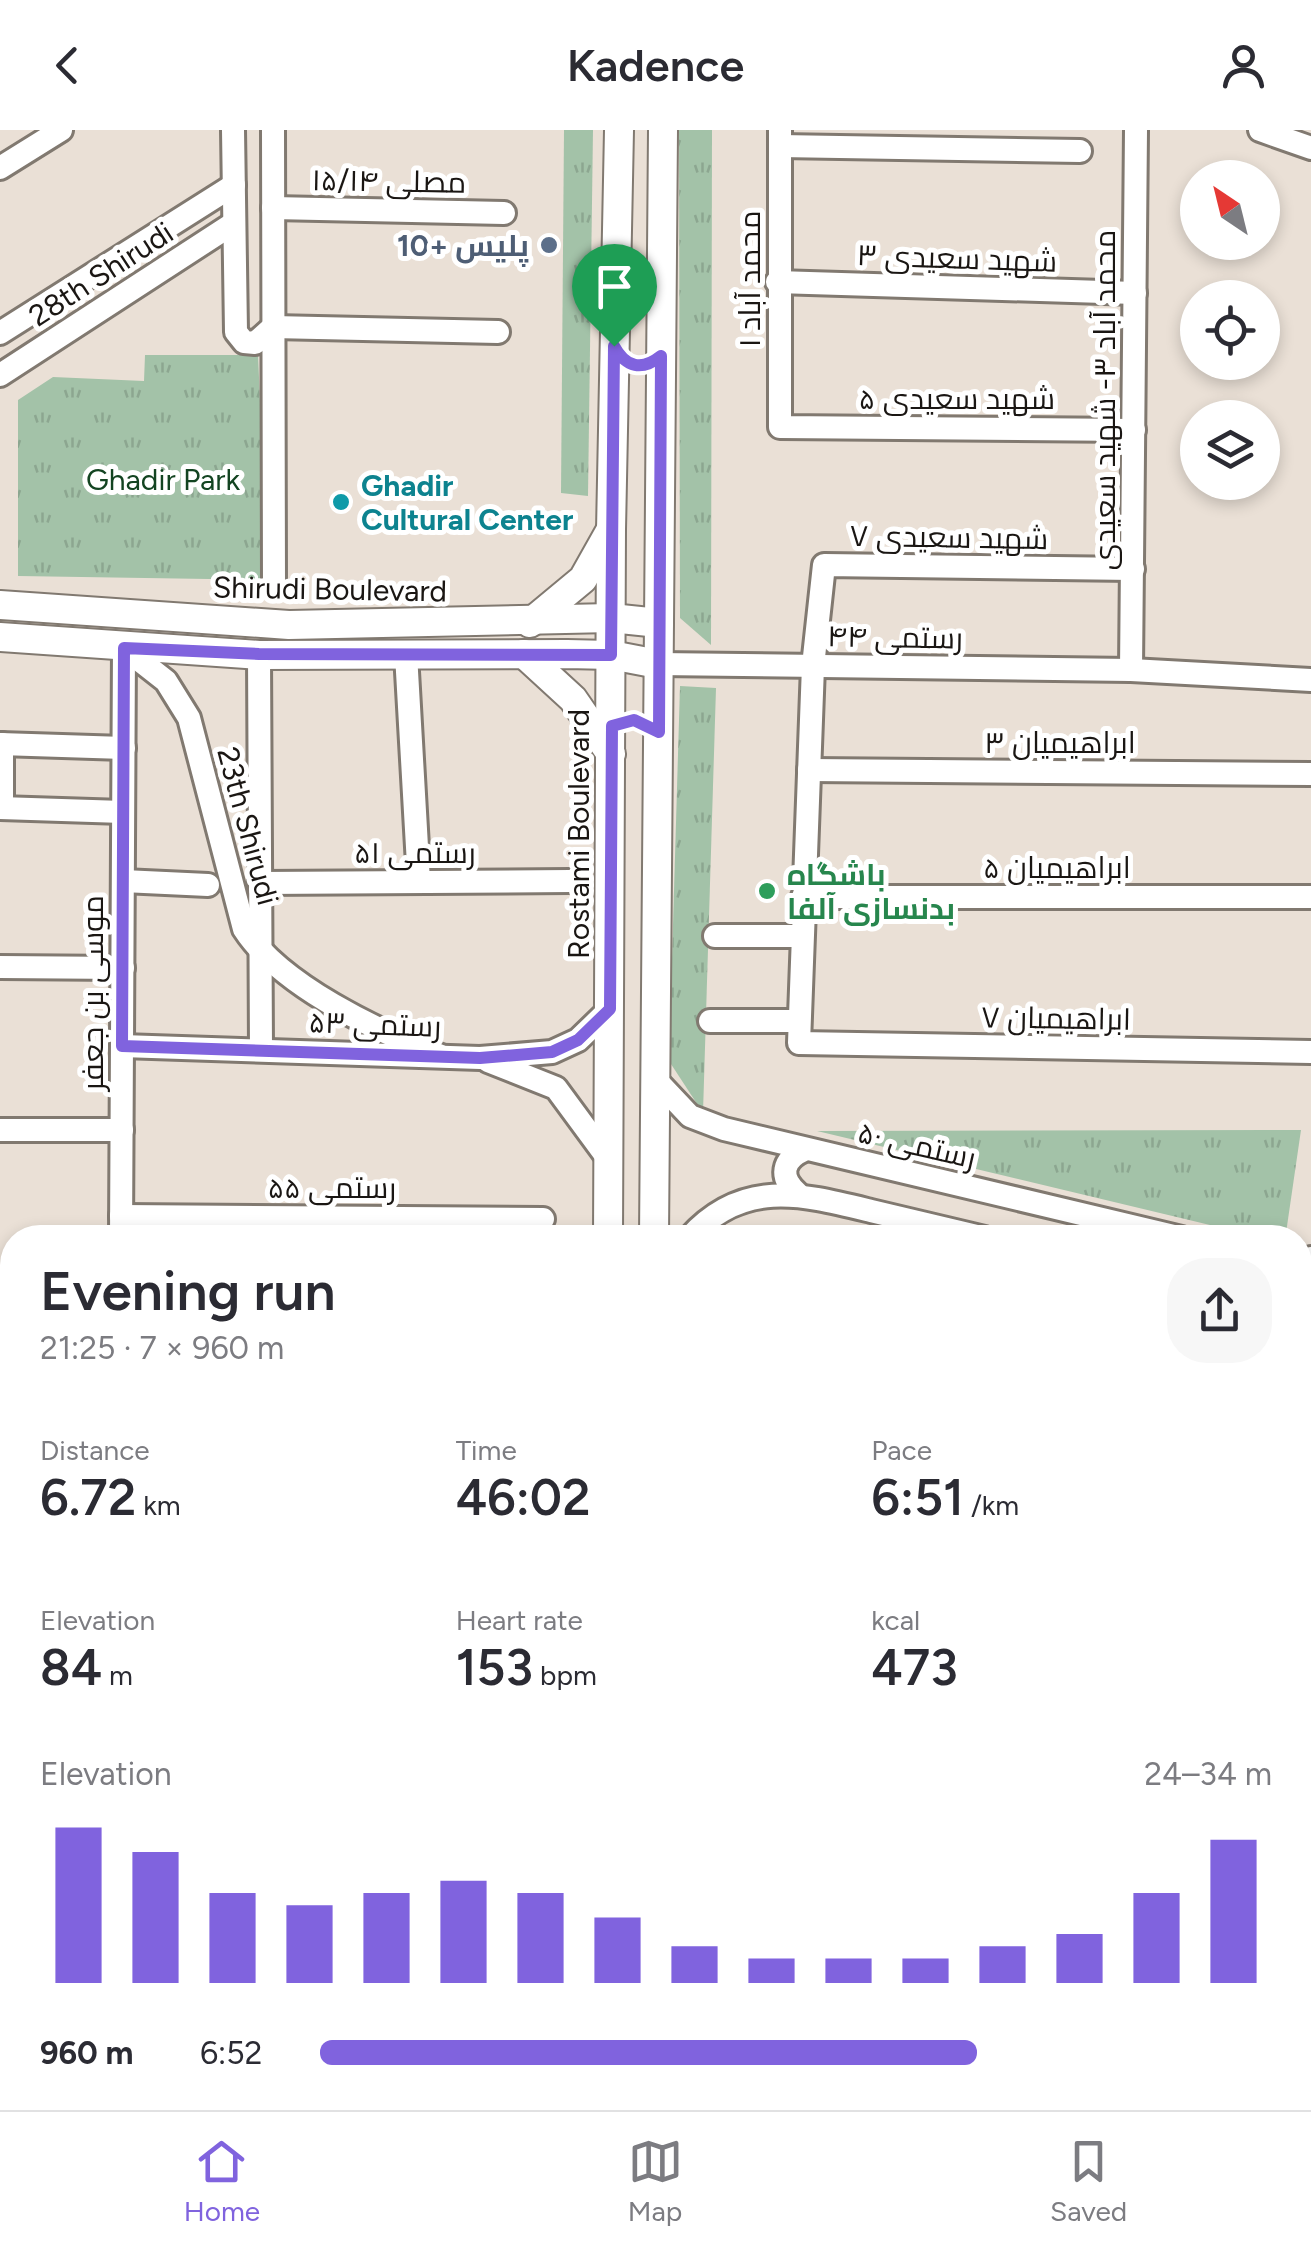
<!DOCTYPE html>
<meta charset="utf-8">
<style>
:root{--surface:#fff;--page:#f7f7f7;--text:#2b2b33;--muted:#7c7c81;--line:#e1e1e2;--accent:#8063de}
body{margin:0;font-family:Figtree,Cairo,sans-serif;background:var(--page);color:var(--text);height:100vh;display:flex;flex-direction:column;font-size:38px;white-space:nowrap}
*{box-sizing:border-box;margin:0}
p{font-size:32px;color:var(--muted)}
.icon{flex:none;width:55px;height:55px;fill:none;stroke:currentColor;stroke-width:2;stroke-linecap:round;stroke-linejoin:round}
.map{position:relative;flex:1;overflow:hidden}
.details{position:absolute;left:0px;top:1095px;width:1312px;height:885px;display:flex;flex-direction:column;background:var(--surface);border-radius:40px 40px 0 0;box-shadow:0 5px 15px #0003}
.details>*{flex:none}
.needle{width:65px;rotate:325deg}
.buttons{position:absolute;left:1180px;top:30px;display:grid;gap:20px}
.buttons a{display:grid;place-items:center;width:100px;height:100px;border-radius:50%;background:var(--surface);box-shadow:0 5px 15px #0003;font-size:50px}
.pin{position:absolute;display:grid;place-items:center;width:85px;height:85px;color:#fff;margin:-102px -42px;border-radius:50% 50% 50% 0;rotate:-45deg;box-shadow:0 0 10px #0007}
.pin .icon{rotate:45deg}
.round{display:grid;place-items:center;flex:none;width:105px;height:105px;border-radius:40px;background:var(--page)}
.headline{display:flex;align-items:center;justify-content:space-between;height:170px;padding:0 40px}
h1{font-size:55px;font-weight:600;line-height:75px}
.stats{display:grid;grid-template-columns:repeat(3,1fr);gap:15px;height:170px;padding:10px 40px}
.stats div{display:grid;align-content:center}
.stats b{font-size:50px;font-weight:600}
.stats small{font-size:28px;font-weight:400}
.stats p{font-size:28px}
.chart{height:280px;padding:20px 40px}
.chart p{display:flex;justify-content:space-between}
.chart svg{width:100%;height:180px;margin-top:10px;stroke:var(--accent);stroke-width:6}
ul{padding:0 40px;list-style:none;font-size:32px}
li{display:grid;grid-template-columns:160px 120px 1fr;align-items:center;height:75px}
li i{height:25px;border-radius:12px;background:var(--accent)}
header{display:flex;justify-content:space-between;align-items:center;height:130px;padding:0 40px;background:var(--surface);font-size:45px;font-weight:600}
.menu{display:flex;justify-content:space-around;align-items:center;height:140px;border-top:2px solid var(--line);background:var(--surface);font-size:28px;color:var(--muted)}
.menu a{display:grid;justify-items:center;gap:5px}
.menu .on{color:var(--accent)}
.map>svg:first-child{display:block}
.park{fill:url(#park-tufts)}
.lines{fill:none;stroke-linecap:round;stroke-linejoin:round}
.minor-casing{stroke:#817970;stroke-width:28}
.major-casing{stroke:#817970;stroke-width:32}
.minor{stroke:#fff;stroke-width:22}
.major{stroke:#fff;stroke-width:28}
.route-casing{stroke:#fff;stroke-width:20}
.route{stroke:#8063de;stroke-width:12}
.service-dot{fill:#5c6f8a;stroke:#fff;stroke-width:4}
.culture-dot{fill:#0f9aa8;stroke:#fff;stroke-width:4}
.leisure-dot{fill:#2e9e5b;stroke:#fff;stroke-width:4}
.labels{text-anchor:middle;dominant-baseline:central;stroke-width:10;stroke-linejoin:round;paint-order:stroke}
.street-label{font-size:30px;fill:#1a1613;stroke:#fff}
.service-label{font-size:30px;font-weight:bold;fill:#4e5e75;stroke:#fff;text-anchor:end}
.park-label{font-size:30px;fill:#134421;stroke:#fff}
.culture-label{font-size:30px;font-weight:bold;fill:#0d838f;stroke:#fff;text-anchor:start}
.leisure-label{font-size:30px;font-weight:bold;fill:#27864d;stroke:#fff;text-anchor:start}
</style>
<header><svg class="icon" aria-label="back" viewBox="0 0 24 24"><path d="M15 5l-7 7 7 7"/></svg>Kadence<svg class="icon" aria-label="person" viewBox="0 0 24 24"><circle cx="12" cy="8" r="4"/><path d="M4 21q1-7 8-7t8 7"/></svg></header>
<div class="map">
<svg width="1311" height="1980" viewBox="0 0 1311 1980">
<defs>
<pattern id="park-tufts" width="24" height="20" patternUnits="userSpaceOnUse" patternTransform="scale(2.5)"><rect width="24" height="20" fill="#a3c2a8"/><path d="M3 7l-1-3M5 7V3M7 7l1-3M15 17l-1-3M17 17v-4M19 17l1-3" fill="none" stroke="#8ca690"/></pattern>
</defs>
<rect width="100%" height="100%" fill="#eae0d6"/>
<g class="park">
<polygon points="564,0 593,0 588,366 561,363"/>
<polygon points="679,0 712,0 711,515 680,488"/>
<polygon points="145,225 258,225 268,450 18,446 18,270 53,247 144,251"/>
<polygon points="680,556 716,558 703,983 669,931"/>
<polygon points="1301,1000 1286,1103 1260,1107 817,1001"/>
<rect x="660" y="1968" width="36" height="12"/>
</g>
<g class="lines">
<g class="minor-casing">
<g id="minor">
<polyline points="233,0 236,202 244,212 255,213 273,197"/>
<polyline points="273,0 274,457"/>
<polyline points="780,0 780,297 1134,300"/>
<polyline points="1260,0 1311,18"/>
<polyline points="780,16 1080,21"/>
<polyline points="0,38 61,0"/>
<polyline points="273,78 504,83"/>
<polyline points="777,152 1135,163"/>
<polyline points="273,197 498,202"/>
<polyline points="0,203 234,55"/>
<polyline points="0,245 234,93"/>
<polyline points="1133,439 824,435 813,536 799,913 1311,922"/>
<path d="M124 518 166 551 189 588 244 799C281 856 378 901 441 926"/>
<polyline points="406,524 419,752"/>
<polyline points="259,525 261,920"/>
<polyline points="658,534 1131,540 1311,550"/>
<polyline points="1131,540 1136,0"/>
<polyline points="0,614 124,618"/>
<polyline points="809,640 1311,644"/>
<polyline points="0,678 123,682"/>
<polyline points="2,678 2,614"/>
<polyline points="123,751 208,755"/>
<polyline points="260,753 571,751"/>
<polyline points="803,767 1311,767"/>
<polyline points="715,806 801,806"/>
<polyline points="0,837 123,838"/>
<polyline points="710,891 797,891"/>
<polyline points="122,916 480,928 552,922 578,910 610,879"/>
<polyline points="488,931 556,958 606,1026"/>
<polyline points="656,950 690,986 724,999 1182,1108"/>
<polyline points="0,1000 122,1000"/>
<path d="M797 1063C779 1047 782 1030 804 1020"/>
<polyline points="121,1086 543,1089"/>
<polyline points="121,1108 124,518"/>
<path d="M689 1108C743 1048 802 1064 871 1081 909 1090 947 1099 985 1108"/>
<polyline points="1300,1154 1311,1128"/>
<polyline points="0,1170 12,1170"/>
<polyline points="1300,1181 1311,1184"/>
<polyline points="1300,1295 1311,1216"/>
<polyline points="0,1341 12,1341"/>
<polyline points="0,1505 12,1505"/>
<polyline points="0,1668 12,1668"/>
<polyline points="0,1837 12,1837"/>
<polyline points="1300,1852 1311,1845"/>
<polyline points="1300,1902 1311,1939"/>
<polyline points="0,1933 12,1932"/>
<polyline points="339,1968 341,1980"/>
<polyline points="489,1968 490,1980"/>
<polyline points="789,1980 789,1968"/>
<polyline points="879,1980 901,1968"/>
<polyline points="1079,1980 1100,1968"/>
<polyline points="1299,1980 1311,1973"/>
</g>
</g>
<g class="major-casing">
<g id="major">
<polyline points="0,475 289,495 611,488 659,493"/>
<polyline points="530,493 583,449 610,401"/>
<polyline points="0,507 259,525 567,524 611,525 658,534"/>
<polyline points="524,524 573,569 611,624"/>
<polyline points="608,1108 611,400 619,0"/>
<polyline points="654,1108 663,0"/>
<polyline points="598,1980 598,1968"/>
<polyline points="644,1980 644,1968"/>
</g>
</g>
<use href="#minor" class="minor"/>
<use href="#major" class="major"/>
</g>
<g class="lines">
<g class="route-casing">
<path id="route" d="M614 216C626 238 642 241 661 226L659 602 634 590 612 596 610 879 578 910 552 922 480 928 122 916 124 518 259 524 611 525Z"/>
</g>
<use href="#route" class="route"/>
</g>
<circle class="service-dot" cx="549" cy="115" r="10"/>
<circle class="culture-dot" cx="341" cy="372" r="10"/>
<circle class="leisure-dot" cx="767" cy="761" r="10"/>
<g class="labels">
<g class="street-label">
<text transform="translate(389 51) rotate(1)">مصلی ۱۵/۱۴</text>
<text transform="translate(957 128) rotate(2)">شهید سعیدی ۳</text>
<text transform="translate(101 144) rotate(-33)">28th Shirudi</text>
<text transform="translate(749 149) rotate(-90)">محمد آباد ۱</text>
<text x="957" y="268">شهید سعیدی ۵</text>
<text transform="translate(1104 270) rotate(-90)">محمد آباد ۳- شهید سعیدی</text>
<text transform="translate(949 407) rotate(1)">شهید سعیدی ۷</text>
<text transform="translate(330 459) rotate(1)">Shirudi Boulevard</text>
<text transform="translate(895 507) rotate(1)">رستمی ۴۴</text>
<text x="1060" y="612">ابراهیمیان ۳</text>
<text transform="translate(248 696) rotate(75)">23th Shirudi</text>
<text transform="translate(578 704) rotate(-90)">Rostami Boulevard</text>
<text x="415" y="722">رستمی ۵۱</text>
<text x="1057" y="737">ابراهیمیان ۵</text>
<text transform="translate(92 863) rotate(-90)">موسی بن جعفر</text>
<text transform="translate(1056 888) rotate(1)">ابراهیمیان ۷</text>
<text transform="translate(375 894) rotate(2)">رستمی ۵۳</text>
<text transform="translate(917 1015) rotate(13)">رستمی ۵۰</text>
<text x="332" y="1057">رستمی ۵۵</text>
</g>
<g class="service-label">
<text x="529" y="115">پلیس +10</text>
</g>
<g class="park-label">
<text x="163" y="349">Ghadir Park</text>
</g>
<g class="culture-label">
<text x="361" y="355">Ghadir<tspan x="361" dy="34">Cultural Center</tspan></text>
</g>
<g class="leisure-label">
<text x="787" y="744">باشگاه<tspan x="787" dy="34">بدنسازی آلفا</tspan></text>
</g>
</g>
</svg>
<div class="buttons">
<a><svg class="needle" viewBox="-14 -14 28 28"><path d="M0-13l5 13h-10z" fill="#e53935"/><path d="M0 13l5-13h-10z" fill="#7c7c81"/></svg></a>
<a><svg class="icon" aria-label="locate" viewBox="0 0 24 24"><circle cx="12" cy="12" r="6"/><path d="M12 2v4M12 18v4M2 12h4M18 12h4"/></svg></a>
<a><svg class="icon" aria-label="layers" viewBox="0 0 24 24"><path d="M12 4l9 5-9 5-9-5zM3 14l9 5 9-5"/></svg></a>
</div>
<div class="pin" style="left:614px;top:216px;background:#1e9e55"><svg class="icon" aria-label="arrive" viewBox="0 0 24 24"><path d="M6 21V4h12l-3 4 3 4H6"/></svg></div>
<section class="details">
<div class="headline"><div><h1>Evening run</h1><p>21:25 · 7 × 960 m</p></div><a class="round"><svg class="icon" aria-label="share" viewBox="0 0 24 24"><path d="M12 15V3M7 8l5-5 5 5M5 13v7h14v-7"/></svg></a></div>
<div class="stats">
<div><p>Distance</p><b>6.72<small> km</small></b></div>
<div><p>Time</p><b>46:02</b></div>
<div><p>Pace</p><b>6:51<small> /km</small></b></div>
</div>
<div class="stats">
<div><p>Elevation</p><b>84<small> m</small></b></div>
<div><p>Heart rate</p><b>153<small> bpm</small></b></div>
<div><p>kcal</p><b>473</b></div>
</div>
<div class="chart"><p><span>Elevation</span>24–34 m</p>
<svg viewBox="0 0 160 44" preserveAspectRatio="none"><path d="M5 44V6M15 44V12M25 44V22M35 44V25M45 44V22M55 44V19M65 44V22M75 44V28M85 44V35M95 44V38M105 44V38M115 44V38M125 44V35M135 44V32M145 44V22M155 44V9"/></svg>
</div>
<ul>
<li><b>960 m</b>6:52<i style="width:69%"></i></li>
</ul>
</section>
</div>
<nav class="menu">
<a class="on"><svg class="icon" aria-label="home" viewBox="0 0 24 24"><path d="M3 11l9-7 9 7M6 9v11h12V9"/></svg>Home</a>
<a><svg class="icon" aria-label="map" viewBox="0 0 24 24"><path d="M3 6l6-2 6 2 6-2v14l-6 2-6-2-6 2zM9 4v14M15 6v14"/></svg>Map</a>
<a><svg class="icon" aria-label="saved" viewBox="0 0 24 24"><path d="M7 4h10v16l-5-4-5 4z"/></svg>Saved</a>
</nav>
